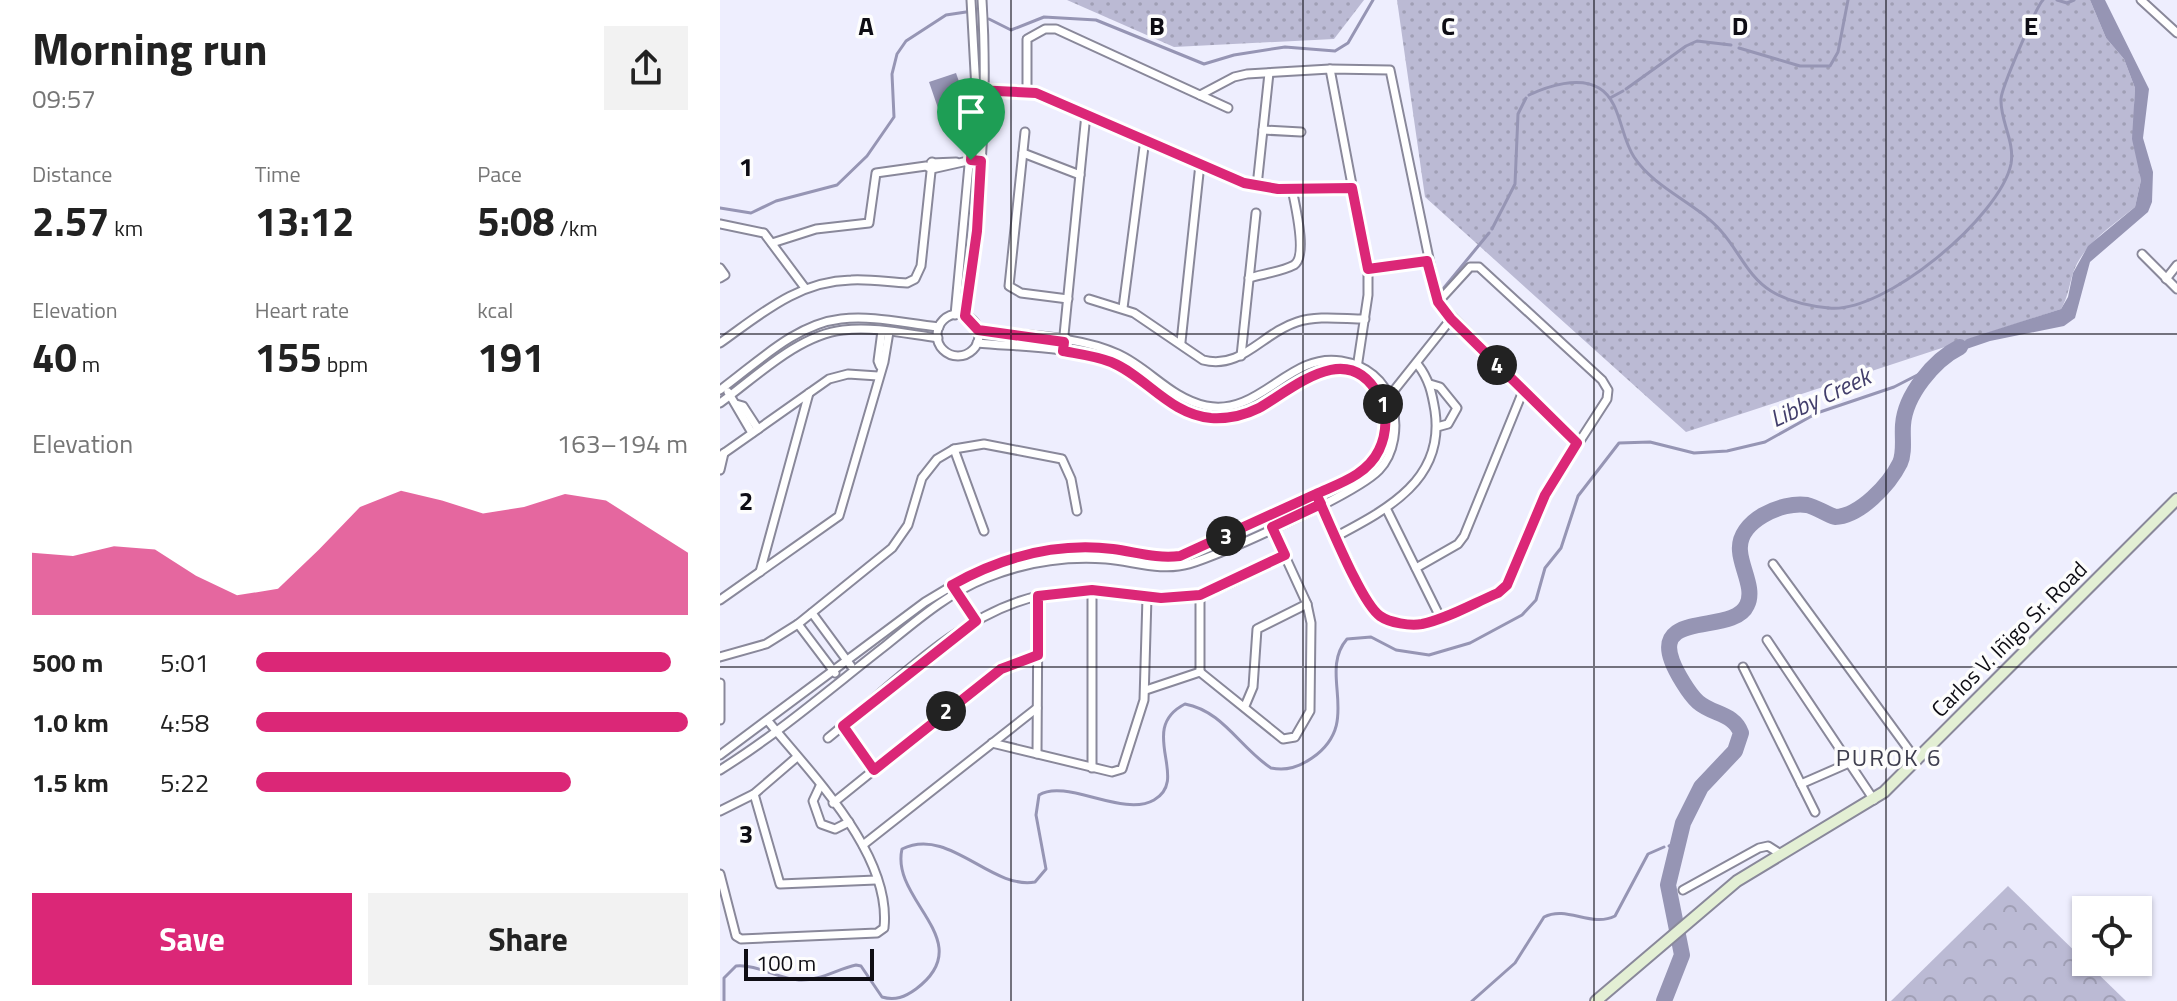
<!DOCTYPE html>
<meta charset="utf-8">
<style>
:root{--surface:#fff;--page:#f2f2f2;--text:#222;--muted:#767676;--accent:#db2777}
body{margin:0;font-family:"Titillium Web",sans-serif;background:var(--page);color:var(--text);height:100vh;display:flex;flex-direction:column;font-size:30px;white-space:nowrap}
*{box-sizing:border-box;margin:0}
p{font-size:26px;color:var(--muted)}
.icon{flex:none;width:44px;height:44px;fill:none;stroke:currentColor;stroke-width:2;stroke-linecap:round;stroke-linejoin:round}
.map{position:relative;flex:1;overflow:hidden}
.drawer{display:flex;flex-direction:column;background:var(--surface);width:720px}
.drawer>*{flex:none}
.fabs{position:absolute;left:1352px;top:896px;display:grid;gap:16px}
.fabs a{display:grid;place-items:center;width:80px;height:80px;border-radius:0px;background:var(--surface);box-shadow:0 2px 6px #0004;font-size:40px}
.scale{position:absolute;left:24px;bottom:20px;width:130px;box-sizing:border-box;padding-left:8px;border:4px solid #0e0d14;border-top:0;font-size:22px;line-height:28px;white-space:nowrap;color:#0e0d14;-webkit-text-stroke:6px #fdfdfd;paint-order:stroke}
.pin{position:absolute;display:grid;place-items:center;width:68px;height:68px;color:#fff;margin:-82px -34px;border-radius:50% 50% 50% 0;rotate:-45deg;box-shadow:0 0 8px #0007}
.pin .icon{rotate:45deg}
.km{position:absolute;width:40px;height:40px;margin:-20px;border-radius:50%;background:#222;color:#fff;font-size:22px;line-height:40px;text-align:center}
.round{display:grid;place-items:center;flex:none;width:84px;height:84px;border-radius:0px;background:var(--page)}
.headline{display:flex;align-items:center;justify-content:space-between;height:136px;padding:0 32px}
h1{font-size:44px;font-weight:700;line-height:60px}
.metrics{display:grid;grid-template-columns:repeat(3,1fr);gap:12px;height:136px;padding:8px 32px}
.metrics div{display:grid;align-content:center}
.metrics b{font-size:40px;font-weight:700}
.metrics small{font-size:22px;font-weight:400}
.metrics p{font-size:22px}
.chart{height:224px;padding:16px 32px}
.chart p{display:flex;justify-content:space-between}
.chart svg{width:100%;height:144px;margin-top:8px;fill:var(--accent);opacity:.7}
.primary-button{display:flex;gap:16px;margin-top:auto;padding:16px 32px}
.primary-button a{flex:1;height:92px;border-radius:0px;background:var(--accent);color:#fff;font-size:32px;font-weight:700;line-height:92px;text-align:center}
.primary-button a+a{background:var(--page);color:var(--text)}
ul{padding:0 32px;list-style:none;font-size:26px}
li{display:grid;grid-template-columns:128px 96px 1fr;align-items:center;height:60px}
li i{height:20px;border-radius:10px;background:var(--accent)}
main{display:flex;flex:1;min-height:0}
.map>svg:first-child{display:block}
.green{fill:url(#green-dots)}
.forest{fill:url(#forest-crowns)}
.water{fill:#9695b4}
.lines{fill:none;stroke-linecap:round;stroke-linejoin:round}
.stream{stroke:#9695b4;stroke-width:3}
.river{stroke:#9695b4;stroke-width:16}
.street-casing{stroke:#89889a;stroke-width:11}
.secondary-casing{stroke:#89889a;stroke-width:14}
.street{stroke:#fff;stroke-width:7}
.secondary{stroke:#e3efd4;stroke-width:10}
.route-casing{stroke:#fff;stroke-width:16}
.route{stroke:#db2777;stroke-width:10}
.grid{fill:none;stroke:#0e0d14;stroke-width:2;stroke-opacity:0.55}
.labels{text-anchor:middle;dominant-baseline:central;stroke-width:7;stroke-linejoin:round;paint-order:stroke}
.street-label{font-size:22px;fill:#0e0d14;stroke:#fdfdfd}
.water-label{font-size:24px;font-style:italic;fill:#423e6b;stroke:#fdfdfd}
.neighbourhood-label{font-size:24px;letter-spacing:2px;fill:#3e3e4e;stroke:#fdfdfd}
.grid-label{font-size:26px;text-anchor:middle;font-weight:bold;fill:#0e0d14;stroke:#fdfdfd;stroke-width:7;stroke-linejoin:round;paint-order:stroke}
</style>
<main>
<section class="drawer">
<div class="headline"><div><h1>Morning run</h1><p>09:57</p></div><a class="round"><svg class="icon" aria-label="share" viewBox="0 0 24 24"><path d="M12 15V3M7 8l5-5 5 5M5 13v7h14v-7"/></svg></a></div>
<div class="metrics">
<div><p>Distance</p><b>2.57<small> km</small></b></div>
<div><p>Time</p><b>13:12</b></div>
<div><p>Pace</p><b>5:08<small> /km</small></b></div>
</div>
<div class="metrics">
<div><p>Elevation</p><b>40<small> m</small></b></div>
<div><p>Heart rate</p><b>155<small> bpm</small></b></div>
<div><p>kcal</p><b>191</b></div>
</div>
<div class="chart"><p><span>Elevation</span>163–194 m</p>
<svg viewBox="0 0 160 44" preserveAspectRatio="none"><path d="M0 44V25L10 26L20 23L30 24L40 32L50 38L60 36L70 24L80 11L90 6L100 9L110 13L120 11L130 7L140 9L150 17L160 25V44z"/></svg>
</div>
<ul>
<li><b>500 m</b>5:01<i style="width:96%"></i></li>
<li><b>1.0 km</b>4:58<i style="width:100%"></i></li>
<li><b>1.5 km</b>5:22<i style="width:73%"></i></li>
</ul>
<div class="primary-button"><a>Save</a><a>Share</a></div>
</section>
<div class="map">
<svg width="1457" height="1001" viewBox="0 0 1457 1001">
<defs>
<pattern id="green-dots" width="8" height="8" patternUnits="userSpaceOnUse" patternTransform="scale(2)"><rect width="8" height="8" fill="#bbbad4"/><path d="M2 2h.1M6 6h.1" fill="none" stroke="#a09fb5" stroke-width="1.8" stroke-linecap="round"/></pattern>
<pattern id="forest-crowns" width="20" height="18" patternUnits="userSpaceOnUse" patternTransform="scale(2)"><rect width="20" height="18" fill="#bbbad4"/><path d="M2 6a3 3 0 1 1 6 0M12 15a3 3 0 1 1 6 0" fill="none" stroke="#a09fb5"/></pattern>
</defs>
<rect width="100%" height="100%" fill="#eeeefe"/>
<g class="green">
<polygon points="347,0 644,0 614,39 454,47"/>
<path d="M677 0H1370L1386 38 1404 59 1415 88 1414 107 1421 180 1415 207C1392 226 1363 244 1353 273 1349 286 1348 297 1341 309L966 432 705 197Z"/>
</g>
<polygon class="forest" points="1288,886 1406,1001 1171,1001"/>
<g class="water">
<polygon points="1370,0 1385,0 1429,89 1423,138 1433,172 1432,202 1428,212 1370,262 1355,318 1344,326 1270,341 1223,357 1247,339 1341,309 1348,297 1353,273 1368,246 1415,207 1421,180 1412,139 1415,88 1404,59 1386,38"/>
<polygon points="236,73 247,105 220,114 209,82"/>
</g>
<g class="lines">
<g class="stream">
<polyline points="1337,0 1347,3 1354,0"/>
<polyline points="269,19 291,30 324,17 376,20 484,64 514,55 565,47 615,51 628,43 653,0"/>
<polyline points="1019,48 1080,66 1110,66 1118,52 1128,0"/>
<polyline points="906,89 966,46 977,41 1011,45"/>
<path d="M809 95C828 86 859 76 879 88 901 101 900 136 914 157 935 189 977 203 1001 231 1019 251 1028 277 1051 291 1069 302 1089 306 1109 308 1164 314 1280 217 1291 164 1295 141 1280 121 1281 99 1281 89 1317 5 1323 0"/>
<polyline points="890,98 903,91"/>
<polyline points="0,208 31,213 56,201 117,185 147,156 174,117 172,74 177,54 186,41 226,15 246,12"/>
<polyline points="772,229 795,184 798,114 806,98"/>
<polyline points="723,289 769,233"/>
<polyline points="949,846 958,843"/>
<path d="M4 1001V978L16 966C37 964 58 979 79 980 100 981 117 969 136 965L141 966 162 997C175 1001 185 997 196 989 260 941 170 901 182 849 229 826 271 890 315 882L326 869 316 815 319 795C346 778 403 818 434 800 471 779 416 729 465 704 503 711 520 748 551 768 567 771 579 767 592 758 644 722 597 674 627 639L651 637 676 650 709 655 750 643 802 615 816 600 825 568 841 548 858 496 899 443 930 442 974 453 1007 451 1045 442 1097 413 1174 387 1215 366"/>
<path d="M752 1001 795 963 824 917C847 905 871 928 895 916L928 854 944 847"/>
</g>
<path class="river" d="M944 1001 962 955 948 885 963 823 981 787 1015 751 1021 733C1014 713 993 715 978 702 969 694 956 672 952 661 933 610 1014 635 1027 605 1035 589 1021 568 1020 551 1017 521 1062 501 1087 505 1096 507 1106 514 1115 517 1140 516 1169 485 1180 463 1185 452 1182 437 1183 425 1185 395 1214 360 1240 347"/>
<g class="street-casing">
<g id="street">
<polyline points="1421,0 1457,33"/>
<polyline points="610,69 648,269 648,295 637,368"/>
<polyline points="256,90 299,90 322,95 524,183 558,189 632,188"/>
<polyline points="307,91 307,39 325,29 336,29 508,108"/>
<polyline points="480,95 514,77 527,74 610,69 670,70 718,302 857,443"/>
<polyline points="543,130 581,132"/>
<polyline points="305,132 289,286 301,293 348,299"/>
<polyline points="303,153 360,175"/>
<polyline points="211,163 236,162"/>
<polyline points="537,186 549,73"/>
<polyline points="0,224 44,233 85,288"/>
<polyline points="52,243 96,229 149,223 156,173 206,166 212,169 252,160"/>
<polyline points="1422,254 1457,289"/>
<polyline points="0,268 5,275 0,278"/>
<polyline points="648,269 707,261"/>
<path d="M529 278C542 274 561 272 574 265 588 256 575 205 572 189"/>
<polyline points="1446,279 1457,265"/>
<path d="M369 299 414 313 483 360C522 370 542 333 577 322 598 315 623 319 645 319"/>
<polyline points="403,308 425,139"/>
<circle cx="238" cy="335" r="21"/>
<polyline points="235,315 256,90 251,0"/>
<path d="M245 316C259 211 269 106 262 0"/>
<polyline points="461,342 480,164"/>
<path d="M0 343C41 314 78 281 131 280 150 279 168 282 187 283L195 279 201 266 212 162"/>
<polyline points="343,345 366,114"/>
<polyline points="521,356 536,213"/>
<polyline points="160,366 158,361 162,331"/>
<polyline points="710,384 720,387 737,408 728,424 717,427"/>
<path d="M0 390C36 364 75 324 121 319 153 315 187 324 219 327"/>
<polyline points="8,392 32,433"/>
<polyline points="668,398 731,319"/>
<path d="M0 403C36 377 78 335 123 330 154 326 187 334 218 338"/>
<polyline points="16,404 23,406 38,429"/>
<polyline points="234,449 264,531"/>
<polyline points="0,456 109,379 128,374 158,376"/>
<polyline points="0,470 4,453"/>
<polyline points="599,500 648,602 659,616 678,622 703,624 778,593 787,585 825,495 887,399 888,390 882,380 759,267 750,267 718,302"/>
<polyline points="667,510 720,617"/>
<path d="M617 536C668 509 725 479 715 411 712 393 709 379 698 365"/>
<polyline points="1053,564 1197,761"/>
<polyline points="696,568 738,544 744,536 803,391"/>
<polyline points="40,572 89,393"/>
<polyline points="235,589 256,621"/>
<polyline points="0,600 119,516 164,362 169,332"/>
<polyline points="92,613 131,666"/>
<polyline points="78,624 115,673"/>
<polyline points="1047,640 1154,800"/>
<polyline points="0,657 46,644 78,624 172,548 188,525 202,478 217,459 234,449 264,444 342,459 351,479 357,511"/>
<polyline points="1023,667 1095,812"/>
<polyline points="480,672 563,739 575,737 590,711 591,623 587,604 547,517"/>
<polyline points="480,672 480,595"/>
<polyline points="0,683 0,720"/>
<polyline points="426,690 480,672"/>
<polyline points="525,706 533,687 537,629 587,604"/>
<polyline points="123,726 154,770"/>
<path d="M108 738C170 688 238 614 318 596 377 583 422 605 476 595 505 590 537 568 565 555"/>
<polyline points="272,743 392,772 402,769 424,700 427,597"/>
<polyline points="317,754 318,596"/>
<path d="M0 755 205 602 255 572 328 549H392L441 558 469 553 643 471C655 461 664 446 665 429 666 413 662 397 651 384 605 335 544 424 490 418 448 413 427 376 390 362 349 346 300 347 257 343"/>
<polyline points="372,768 372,590"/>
<path d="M0 770C58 734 111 688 165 646 196 621 228 593 266 578 305 562 344 556 386 559 413 561 441 572 469 564 504 553 636 494 659 470 675 453 678 426 672 404 665 380 646 365 621 361 569 352 540 417 486 406 450 398 429 368 398 354 357 335 303 336 258 330"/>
<polyline points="1081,784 1129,763"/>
<polyline points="100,786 93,801 101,824 115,829 129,822"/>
<polyline points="34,794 60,884 156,880"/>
<polyline points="113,803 263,682 294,662 318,655"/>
<polyline points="0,811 34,794 77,757"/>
<polyline points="143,845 317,708"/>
<path d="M0 874 16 936 21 939 157 933 164 928C172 854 91 774 48 721"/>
<polyline points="963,890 1039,848 1048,846 1059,853"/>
</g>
</g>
<g class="secondary-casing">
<polyline id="secondary" points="876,1001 1017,881 1164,792 1457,499"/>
</g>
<use href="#street" class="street"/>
<use href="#secondary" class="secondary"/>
</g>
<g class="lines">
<g class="route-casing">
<path id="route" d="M251 160 261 161 257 231 245 316 258 330 344 342 343 351C359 354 376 356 391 362 427 377 449 414 491 418 507 419 525 415 539 408 574 388 628 338 659 396 668 413 667 433 659 450 647 475 620 483 596 494L601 504 552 527 565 555 480 595 441 598 372 590 318 596V655L281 669 154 770 123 726 256 621 232 585C282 557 335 542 393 549 416 552 436 559 460 556L596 494C608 519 641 603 660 616 670 623 690 626 702 624 727 619 754 603 778 593L787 585 825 495 857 443 731 319 718 302 707 261 648 269 632 188 558 189 524 183 316 93 256 90 251 160"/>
</g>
<use href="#route" class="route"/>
</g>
<path class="grid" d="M291 0V1001M583 0V1001M874 0V1001M1166 0V1001M0 334H1457M0 667H1457"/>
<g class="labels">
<g class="street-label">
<text transform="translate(1289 639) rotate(-45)">Carlos V. Iñigo Sr. Road</text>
</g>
<g class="water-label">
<text transform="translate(1100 397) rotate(-25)">Libby Creek</text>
</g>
<g class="neighbourhood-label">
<text x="1169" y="757">PUROK 6</text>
</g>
</g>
<g class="grid-label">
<text x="146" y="35">A</text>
<text x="437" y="35">B</text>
<text x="728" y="35">C</text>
<text x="1020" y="35">D</text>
<text x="1311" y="35">E</text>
<text x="26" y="176">1</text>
<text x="26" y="510">2</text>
<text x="26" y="843">3</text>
</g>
</svg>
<div class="fabs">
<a><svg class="icon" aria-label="locate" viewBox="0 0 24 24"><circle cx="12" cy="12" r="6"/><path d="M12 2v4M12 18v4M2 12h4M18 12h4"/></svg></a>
</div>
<div class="scale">100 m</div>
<div class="pin" style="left:251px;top:160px;background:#1e9e55"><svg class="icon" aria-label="arrive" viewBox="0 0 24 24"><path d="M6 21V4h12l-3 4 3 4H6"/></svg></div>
<b class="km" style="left:663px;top:404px">1</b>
<b class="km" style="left:226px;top:711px">2</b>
<b class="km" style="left:506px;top:536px">3</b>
<b class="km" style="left:777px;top:365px">4</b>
</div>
</main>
